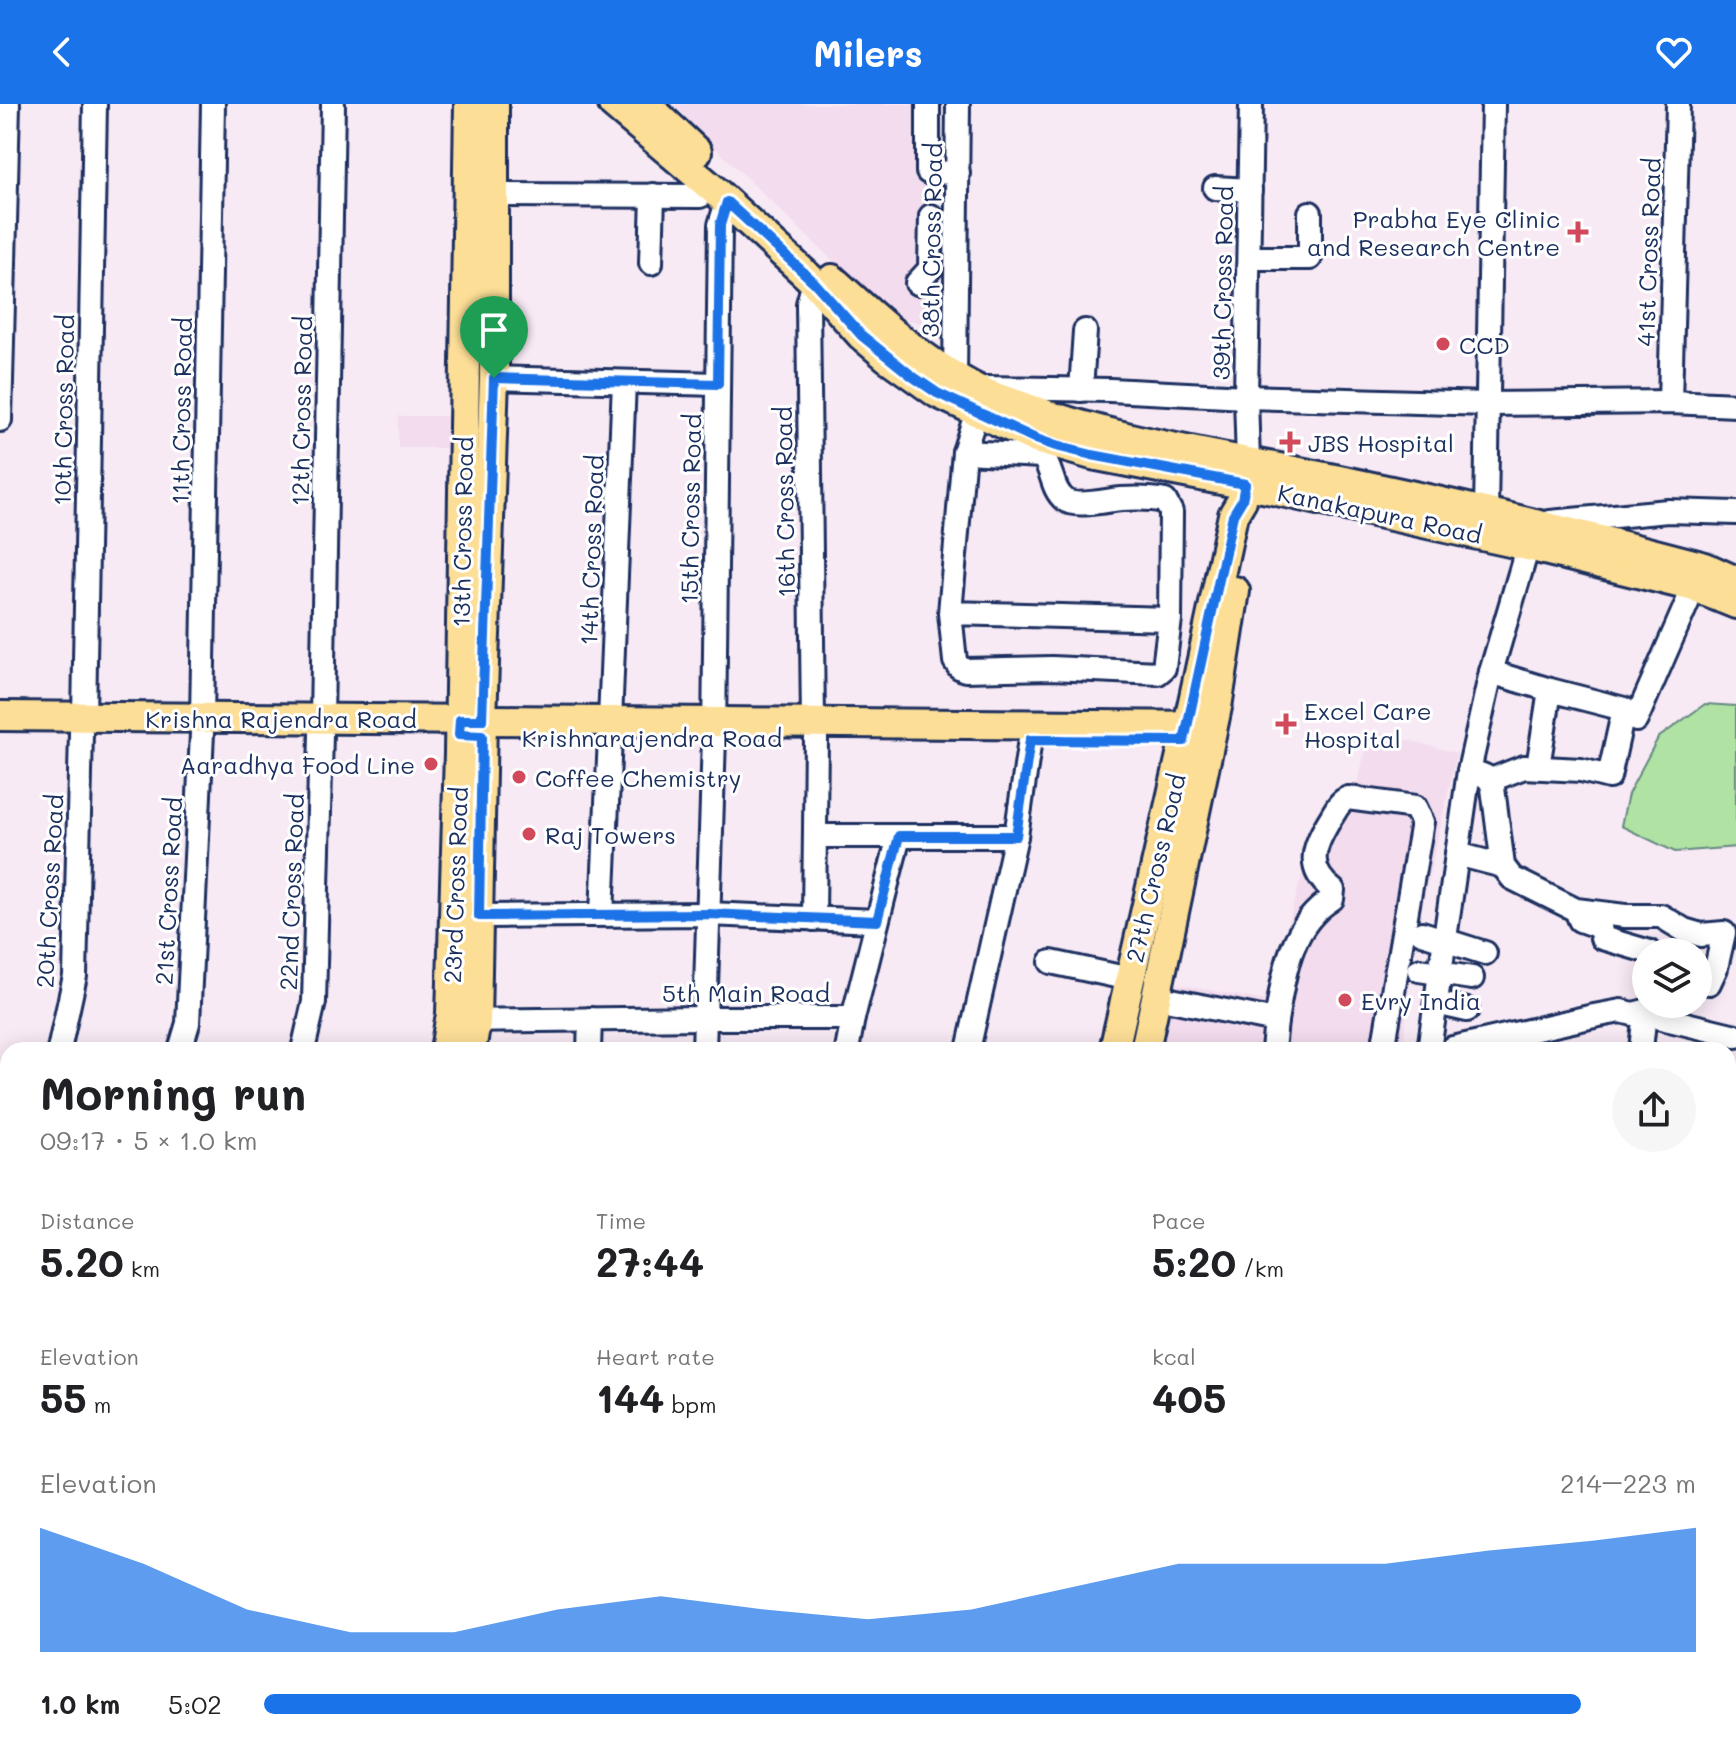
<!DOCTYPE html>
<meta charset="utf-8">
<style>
:root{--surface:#fff;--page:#f6f6f6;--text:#202124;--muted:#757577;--accent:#1a73e8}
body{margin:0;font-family:Mali,sans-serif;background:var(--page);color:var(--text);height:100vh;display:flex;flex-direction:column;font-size:30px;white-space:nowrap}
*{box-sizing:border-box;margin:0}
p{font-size:26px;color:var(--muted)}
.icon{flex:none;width:44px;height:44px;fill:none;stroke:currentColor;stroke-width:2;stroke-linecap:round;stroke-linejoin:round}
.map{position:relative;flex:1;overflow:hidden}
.side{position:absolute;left:0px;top:938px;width:1736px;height:710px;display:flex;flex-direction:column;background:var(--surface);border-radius:24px 24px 0 0;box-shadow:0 4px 20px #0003}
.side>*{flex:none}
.controls{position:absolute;left:1632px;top:834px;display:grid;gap:16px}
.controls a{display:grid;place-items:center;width:80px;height:80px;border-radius:50%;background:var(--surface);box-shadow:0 4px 20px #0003;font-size:40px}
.pin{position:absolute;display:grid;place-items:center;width:68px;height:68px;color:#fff;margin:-82px -34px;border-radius:50% 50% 50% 0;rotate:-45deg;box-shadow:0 0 8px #0007}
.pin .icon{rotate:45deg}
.round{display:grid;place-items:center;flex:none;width:84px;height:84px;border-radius:42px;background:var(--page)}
.head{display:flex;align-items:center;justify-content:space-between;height:136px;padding:0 40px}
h1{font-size:44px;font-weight:700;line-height:60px}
.stats{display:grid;grid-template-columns:repeat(3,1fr);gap:12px;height:136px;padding:8px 40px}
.stats div{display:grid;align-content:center}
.stats b{font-size:40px;font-weight:700}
.stats small{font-size:22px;font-weight:400}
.stats p{font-size:22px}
.chart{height:224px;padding:16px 40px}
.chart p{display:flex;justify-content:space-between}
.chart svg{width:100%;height:144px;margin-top:8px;fill:var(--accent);opacity:.7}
ul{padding:0 40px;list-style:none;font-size:26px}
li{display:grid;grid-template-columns:128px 96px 1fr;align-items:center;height:60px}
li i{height:20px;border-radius:10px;background:var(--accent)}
header{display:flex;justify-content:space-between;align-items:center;height:104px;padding:0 40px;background:var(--accent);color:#fff;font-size:36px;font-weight:700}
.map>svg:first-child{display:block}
.built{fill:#f3dcee}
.green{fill:#afe2a3;stroke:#658880;stroke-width:2}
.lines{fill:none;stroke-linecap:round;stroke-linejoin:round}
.minor-casing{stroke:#1b2f5e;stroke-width:28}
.major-casing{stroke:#1b2f5e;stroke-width:34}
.minor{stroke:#fff;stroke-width:22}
.major{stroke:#fcde96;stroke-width:28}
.route-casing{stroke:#fff;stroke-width:16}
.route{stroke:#1a73e8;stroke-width:10}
.poi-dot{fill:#d1495b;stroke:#fff;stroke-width:3}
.labels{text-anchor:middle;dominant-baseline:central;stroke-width:6;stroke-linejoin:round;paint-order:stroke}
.poi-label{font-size:24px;fill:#1b2f5e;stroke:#fff;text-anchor:start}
.street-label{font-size:24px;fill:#1b2f5e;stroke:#fff}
</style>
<header><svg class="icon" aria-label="back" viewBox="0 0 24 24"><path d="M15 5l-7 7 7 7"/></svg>Milers<svg class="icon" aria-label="heart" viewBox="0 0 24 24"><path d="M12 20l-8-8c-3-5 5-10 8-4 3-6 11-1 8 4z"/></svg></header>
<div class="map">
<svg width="1736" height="1647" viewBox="0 0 1736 1647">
<rect width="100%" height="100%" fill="#f8eaf5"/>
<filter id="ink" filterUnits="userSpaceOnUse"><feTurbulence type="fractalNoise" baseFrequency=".0125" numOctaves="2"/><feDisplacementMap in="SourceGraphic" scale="16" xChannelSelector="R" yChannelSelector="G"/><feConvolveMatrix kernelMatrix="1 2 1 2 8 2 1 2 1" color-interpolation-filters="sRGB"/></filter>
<g filter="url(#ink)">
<g class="built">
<polygon points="673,0 938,0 936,222 890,212 702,31"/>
<rect x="398" y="312" width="57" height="32"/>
<polygon points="1370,626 1457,649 1412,848 1403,946 1163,946 1177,880 1267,897 1318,712 1358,677"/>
<polygon points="1736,1357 1736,1602 1728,1600 1728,1358"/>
<polygon points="0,1524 8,1524 8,1637 0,1635"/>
</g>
<polygon class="green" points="1705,600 1736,602 1736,743 1675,748 1621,722 1628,690 1658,634"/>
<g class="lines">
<g class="minor-casing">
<g id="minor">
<polyline points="928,0 928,68 958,69"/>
<polyline points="1215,84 1250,86"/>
<polyline points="494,91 700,92 713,85"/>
<polyline points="1249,154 1310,154 1310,109"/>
<polyline points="651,159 653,91"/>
<polyline points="917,179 930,165 931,112"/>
<polyline points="955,273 958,0"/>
<polyline points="494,274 718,280"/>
<polyline points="986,284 1110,286 1246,293 1488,300 1670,298 1736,301"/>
<polyline points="1081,286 1085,227"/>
<polyline points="1670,298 1678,0"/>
<polyline points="0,316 8,0"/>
<path d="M964 348 1042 352C1053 365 1051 385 1065 396 1076 404 1108 396 1121 395 1135 394 1151 394 1165 397L1171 408 1170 515"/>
<polyline points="1248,359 1246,293 1251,0"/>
<polyline points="1486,407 1493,0"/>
<polyline points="1550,418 1668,407 1736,409"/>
<polyline points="950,509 1170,515 1164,564 1158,569 1052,564 965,566 959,563 955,557 950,509 964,348 977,307"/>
<polyline points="1491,568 1550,586 1624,605 1609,673 1581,666 1524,663 1491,676"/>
<polyline points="84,613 95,0"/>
<polyline points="202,614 213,0"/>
<polyline points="322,615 333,0"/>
<polyline points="1636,616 1694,483"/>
<polyline points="610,617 624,278"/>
<polyline points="813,618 808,200 814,178"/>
<polyline points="1538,663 1550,586"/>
<path d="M1469 667C1482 671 1489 670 1493 684L1503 762 1512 774 1576 806 1625 812H1661L1684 826 1701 831 1724 829 1716 864 1709 879"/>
<polyline points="815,732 1016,732"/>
<polyline points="1457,750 1503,762"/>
<polyline points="602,810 610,633"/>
<polyline points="1578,811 1580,816 1600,823 1602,834 1650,848"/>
<polyline points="479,812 708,810 877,817"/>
<polyline points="814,815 816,634"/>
<polyline points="1422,829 1485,849"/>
<polyline points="1051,858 1130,875"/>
<polyline points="1419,866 1472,874"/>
<polyline points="1156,893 1276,917 1273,946"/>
<polyline points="1436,899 1467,906"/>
<polyline points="460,917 705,914 853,914 899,732"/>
<path d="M1276 917C1284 871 1289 822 1332 795L1333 786C1303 764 1315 739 1332 712 1337 704 1340 697 1348 694L1415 703 1422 718 1383 946"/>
<polyline points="1453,944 1594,912 1621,907 1633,910 1645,907 1657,913 1736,932"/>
<polyline points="59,946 75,872 81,629"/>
<polyline points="180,946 188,919 202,629"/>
<polyline points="303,946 314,898 321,630"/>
<polyline points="589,946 590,915"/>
<polyline points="704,946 714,633 720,121 727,98"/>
<polyline points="847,946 853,914"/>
<polyline points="968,946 1016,732 1032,621"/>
<polyline points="1429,946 1469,667 1491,568 1528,442"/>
<polyline points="1641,946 1645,907"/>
<polyline points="1728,1059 1736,1012"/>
<polyline points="0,1215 8,1179"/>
<polyline points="1728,1241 1736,1240"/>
<polyline points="0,1353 8,1352"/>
<polyline points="1728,1483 1736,1423"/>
<polyline points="1728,1552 1736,1555"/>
<polyline points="74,1647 75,1640"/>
<polyline points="486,1647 487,1640"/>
<polyline points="618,1647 619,1640"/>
<polyline points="1139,1647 1141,1640"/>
<polyline points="1303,1647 1305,1640"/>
<polyline points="1518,1647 1520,1640"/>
<polyline points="1588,1647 1590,1640"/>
<polyline points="1656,1647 1658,1640"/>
<polyline points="1727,1647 1732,1622"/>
</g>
</g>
<g class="major-casing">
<g id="major">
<polyline points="613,0 713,85 814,178 861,231 888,254 937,289 1036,335 1092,351 1268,385 1528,442 1694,483 1736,500"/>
<polyline points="646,0 697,48"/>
<path d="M832 175C876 215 918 254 971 282 988 292 1009 297 1027 304 1107 333 1191 347 1274 363 1419 391 1562 425 1705 463L1736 477"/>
<polyline points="0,612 1212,622"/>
<polyline points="445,946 451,910 459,649 469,0"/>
<polyline points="471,946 476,918 482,616 494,274 494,0"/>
<polyline points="1114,946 1191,607 1233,411 1242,396 1247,363"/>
<polyline points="1145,946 1217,603 1235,487"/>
<polyline points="0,1492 8,1491"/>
<polyline points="736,1640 763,1647"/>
<polyline points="835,1640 864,1647"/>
<polyline points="951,1647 952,1640"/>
<polyline points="986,1647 987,1640"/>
</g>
</g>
<use href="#minor" class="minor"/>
<use href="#major" class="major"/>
</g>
</g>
<g class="lines" filter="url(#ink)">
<g class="route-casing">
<polygon id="route" points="727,98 814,178 861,231 912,272 937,289 1036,335 1056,342 1092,351 1245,380 1242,396 1233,411 1184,637 1030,636 1016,732 899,732 877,817 708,810 479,812 482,632 459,631 460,616 482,616 494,274 718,280 720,121"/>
</g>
<use href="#route" class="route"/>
</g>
<g class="poi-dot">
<path d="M1574 116h8v8h8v8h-8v8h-8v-8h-8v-8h8z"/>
<circle cx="1443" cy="240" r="8"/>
<path d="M1286 326h8v8h8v8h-8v8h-8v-8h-8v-8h8z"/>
<path d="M1282 608h8v8h8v8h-8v8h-8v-8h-8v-8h8z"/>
<circle cx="431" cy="660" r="8"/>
<circle cx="519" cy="673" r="8"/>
<circle cx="529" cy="730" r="8"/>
<circle cx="1345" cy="896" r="8"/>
</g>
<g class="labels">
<g class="poi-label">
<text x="1560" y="114" text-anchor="end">Prabha Eye Clinic<tspan x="1560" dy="28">and Research Centre</tspan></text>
<text x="1459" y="240">CCD</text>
<text x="1308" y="338">JBS Hospital</text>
<text x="1304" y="606">Excel Care<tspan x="1304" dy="28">Hospital</tspan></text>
<text x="415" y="660" text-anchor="end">Aaradhya Food Line</text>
<text x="535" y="673">Coffee Chemistry</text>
<text x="545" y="730">Raj Towers</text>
<text x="1361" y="896">Evry India</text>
</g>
<g class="street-label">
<text transform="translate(931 136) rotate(-89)">38th Cross Road</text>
<text transform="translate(1648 148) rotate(-88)">41st Cross Road</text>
<text transform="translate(1222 179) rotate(-89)">39th Cross Road</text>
<text transform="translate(63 306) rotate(-89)">10th Cross Road</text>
<text transform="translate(181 307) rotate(-89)">11th Cross Road</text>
<text transform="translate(301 307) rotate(-89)">12th Cross Road</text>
<text transform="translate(784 398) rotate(-91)">16th Cross Road</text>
<text transform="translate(690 405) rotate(-89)">15th Cross Road</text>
<text transform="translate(1380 409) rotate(12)">Kanakapura Road</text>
<text transform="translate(462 428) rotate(-89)">13th Cross Road</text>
<text transform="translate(591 446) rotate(-88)">14th Cross Road</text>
<text x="281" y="614">Krishna Rajendra Road</text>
<text x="652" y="633">Krishnarajendra Road</text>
<text transform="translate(1155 764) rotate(-77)">27th Cross Road</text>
<text transform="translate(455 781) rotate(-88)">23rd Cross Road</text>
<text transform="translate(49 787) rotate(-87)">20th Cross Road</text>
<text transform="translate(168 787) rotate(-87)">21st Cross Road</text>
<text transform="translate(291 788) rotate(-88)">22nd Cross Road</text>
<text x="746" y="888">5th Main Road</text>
</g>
</g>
</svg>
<div class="controls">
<a><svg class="icon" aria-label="layers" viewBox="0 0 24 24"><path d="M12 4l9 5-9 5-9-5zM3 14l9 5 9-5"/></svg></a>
</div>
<div class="pin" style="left:494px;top:274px;background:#1e9e55"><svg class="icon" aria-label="arrive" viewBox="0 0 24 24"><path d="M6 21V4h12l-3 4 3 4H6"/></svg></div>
<section class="side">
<div class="head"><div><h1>Morning run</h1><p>09:17 · 5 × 1.0 km</p></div><a class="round"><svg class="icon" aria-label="share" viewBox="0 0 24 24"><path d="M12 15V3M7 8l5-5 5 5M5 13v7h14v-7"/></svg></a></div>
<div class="stats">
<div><p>Distance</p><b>5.20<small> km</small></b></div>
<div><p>Time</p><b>27:44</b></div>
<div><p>Pace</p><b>5:20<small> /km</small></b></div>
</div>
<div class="stats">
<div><p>Elevation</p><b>55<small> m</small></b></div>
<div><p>Heart rate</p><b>144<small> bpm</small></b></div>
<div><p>kcal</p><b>405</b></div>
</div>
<div class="chart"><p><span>Elevation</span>214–223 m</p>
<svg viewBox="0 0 160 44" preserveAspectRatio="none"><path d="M0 44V6L10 17L20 31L30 38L40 38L50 31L60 27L70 31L80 34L90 31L100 24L110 17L120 17L130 17L140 13L150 10L160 6V44z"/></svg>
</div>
<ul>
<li><b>1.0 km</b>5:02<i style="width:92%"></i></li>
</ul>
</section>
</div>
